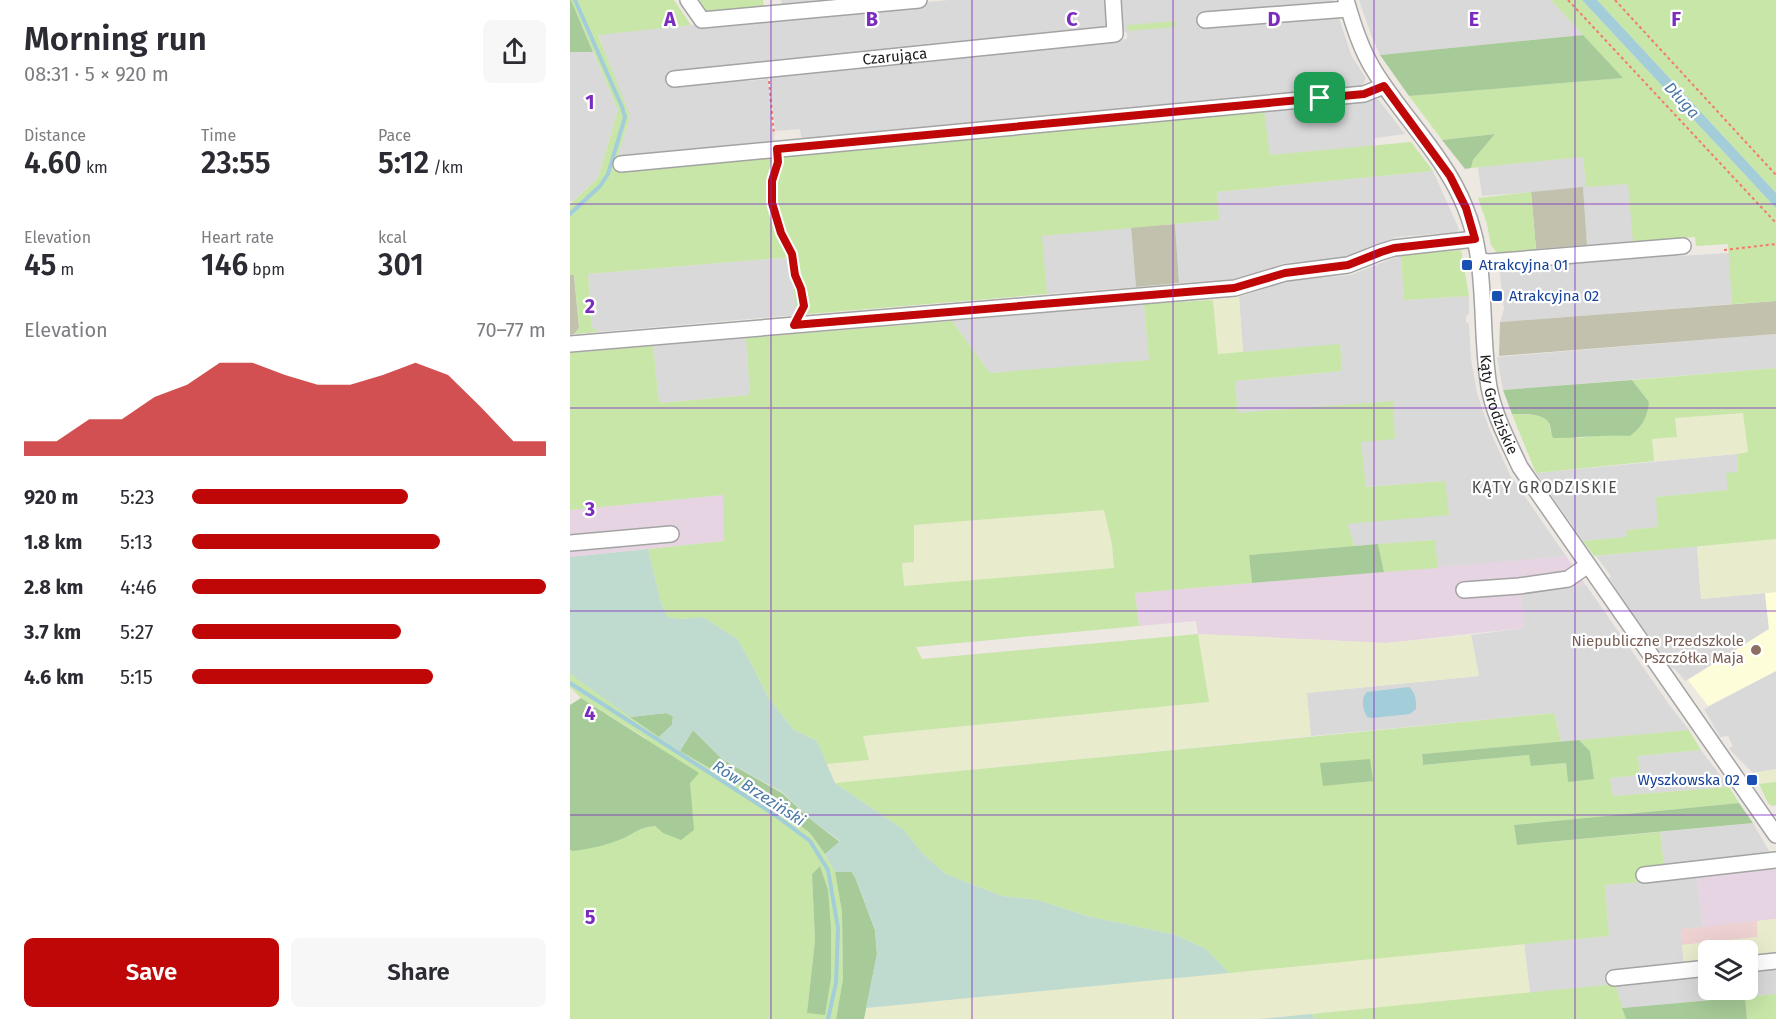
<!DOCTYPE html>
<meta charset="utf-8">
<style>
:root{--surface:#fff;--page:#f7f7f7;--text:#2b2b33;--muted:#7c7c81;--accent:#c00708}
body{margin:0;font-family:"Fira Sans",sans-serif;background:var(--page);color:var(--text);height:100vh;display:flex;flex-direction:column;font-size:22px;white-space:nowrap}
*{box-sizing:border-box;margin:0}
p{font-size:20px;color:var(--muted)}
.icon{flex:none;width:33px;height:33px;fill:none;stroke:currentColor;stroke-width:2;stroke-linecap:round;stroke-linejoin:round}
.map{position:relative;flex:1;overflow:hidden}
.panel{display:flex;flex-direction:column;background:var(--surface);width:570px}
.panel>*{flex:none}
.tools{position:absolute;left:1128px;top:940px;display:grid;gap:12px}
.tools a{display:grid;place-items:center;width:60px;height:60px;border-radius:9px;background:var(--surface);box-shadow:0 6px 24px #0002;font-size:30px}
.pin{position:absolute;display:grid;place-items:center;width:51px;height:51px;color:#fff;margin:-26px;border-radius:12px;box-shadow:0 3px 9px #0006}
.round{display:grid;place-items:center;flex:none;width:63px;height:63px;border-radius:9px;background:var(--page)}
.overview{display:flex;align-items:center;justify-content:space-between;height:102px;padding:0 24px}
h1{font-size:33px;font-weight:600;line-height:45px}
.stats{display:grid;grid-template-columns:repeat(3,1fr);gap:9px;height:102px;padding:6px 24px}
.stats div{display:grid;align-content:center}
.stats b{font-size:30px;font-weight:600}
.stats small{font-size:16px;font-weight:400}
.stats p{font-size:16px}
.chart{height:168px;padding:12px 24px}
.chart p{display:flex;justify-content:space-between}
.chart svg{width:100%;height:108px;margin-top:6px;fill:var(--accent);opacity:.7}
.cta{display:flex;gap:12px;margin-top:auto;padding:12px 24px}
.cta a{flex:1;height:69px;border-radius:9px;background:var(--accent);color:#fff;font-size:24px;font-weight:600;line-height:69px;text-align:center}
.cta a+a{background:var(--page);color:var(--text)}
ul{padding:0 24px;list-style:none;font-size:20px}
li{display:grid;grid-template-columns:96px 72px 1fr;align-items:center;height:45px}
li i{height:15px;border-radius:8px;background:var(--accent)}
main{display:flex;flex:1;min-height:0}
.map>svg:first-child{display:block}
.residential{fill:#dad9d9}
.commercial{fill:#eed2d1}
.industrial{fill:#e6d4e2}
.education{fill:#fefdda}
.construction{fill:#c1c1ae}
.farmland{fill:#e9ebcd}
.grass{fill:#c7e6a8;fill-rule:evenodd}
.forest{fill:#a7cb98}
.wetland{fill:#bfdace}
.water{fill:#a3cdd9}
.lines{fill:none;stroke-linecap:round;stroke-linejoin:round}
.stream{stroke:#a3cdd9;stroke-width:4}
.minor-casing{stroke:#a3a3a3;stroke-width:18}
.path{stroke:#f4796b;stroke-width:2;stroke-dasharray:3 3;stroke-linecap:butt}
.minor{stroke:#fff;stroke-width:15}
.route-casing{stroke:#fff;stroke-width:12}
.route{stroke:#c00708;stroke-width:8}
.grid{fill:none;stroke:#7b2cbf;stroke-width:1.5;stroke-opacity:0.55}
.transit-dot{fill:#1a4fb4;stroke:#fff;stroke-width:2}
.education-dot{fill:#8d6e63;stroke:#fff;stroke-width:2}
.labels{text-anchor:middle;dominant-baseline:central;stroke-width:4.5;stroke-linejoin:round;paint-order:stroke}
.street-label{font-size:15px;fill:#1c1c1c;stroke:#fff}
.transit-label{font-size:15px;fill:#164399;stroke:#fff;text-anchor:start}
.education-label{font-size:15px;fill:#785e54;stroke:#fff;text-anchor:end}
.water-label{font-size:16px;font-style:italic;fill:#4c7aa7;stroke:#fff}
.neighbourhood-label{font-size:16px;letter-spacing:1.5px;fill:#4f4f4f;stroke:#fff}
.grid-label{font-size:20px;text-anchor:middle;font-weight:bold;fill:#7b2cbf;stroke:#fff;stroke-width:4.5;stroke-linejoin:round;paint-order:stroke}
</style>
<main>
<section class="panel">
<div class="overview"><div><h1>Morning run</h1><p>08:31 · 5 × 920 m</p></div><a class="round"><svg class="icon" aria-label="share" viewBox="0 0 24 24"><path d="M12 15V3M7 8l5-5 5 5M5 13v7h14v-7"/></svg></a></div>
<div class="stats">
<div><p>Distance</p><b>4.60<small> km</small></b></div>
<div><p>Time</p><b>23:55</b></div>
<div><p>Pace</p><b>5:12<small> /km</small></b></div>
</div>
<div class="stats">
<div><p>Elevation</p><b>45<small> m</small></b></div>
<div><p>Heart rate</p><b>146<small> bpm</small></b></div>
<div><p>kcal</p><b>301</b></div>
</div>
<div class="chart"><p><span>Elevation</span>70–77 m</p>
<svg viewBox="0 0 160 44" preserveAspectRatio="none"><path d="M0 44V38L10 38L20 29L30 29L40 20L50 15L60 6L70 6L80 11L90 15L100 15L110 11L120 6L130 11L140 24L150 38L160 38V44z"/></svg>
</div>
<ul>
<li><b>920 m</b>5:23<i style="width:61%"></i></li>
<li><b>1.8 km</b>5:13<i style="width:70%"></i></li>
<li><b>2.8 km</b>4:46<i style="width:100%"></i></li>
<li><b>3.7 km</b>5:27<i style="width:59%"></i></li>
<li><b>4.6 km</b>5:15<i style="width:68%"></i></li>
</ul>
<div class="cta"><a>Save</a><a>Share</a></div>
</section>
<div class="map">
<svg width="1206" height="1019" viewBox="0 0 1206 1019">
<rect width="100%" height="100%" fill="#ede9e2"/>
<g class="residential">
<polygon points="211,0 286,0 212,7"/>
<polygon points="379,0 535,0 538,24 532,32 175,76 177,81 198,79 205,155 43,171 59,120 28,34"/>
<polygon points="548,0 763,0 782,57 796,78 791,88 237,141 231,137 230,129 205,131 200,79 205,73 557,39 557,33 550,29"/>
<polygon points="789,0 981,0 1013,35 810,55 801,35"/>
<polygon points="0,52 23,52 48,110 28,178 3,201 0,201"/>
<polygon points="808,99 835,134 805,138 805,146 699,155 694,110"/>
<polygon points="1013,157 1016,187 1103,179 1107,239 1017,245 1013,188 912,196 908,167"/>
<polygon points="863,171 889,229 887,232 827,237 774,258 715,263 666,279 609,283 605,224 649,220 647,192"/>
<polygon points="561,227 566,287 477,294 471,236"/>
<polygon points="1104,253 1109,256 1159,253 1162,304 930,322 934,309 929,267"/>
<polygon points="831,255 834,300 899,296 899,314 896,316 896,322 899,324 901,359 907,393 920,431 940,475 996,556 868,568 864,540 785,546 776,524 875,481 796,487 790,442 668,413 665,381 772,371 770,345 673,352 669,297 717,281 781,275"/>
<polygon points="222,257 226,315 28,332 22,327 18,274"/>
<polygon points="574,304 579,360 479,369 420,373 382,321"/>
<polygon points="1206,334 1206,368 933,390 927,357"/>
<polygon points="176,338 180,395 89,403 83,346"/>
<polygon points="1167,454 1168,473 1158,490 1087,497 1089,527 1057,530 1057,537 1013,541 966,473"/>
<polygon points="1127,546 1131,599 1195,593 1199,629 1115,681 1105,669 1102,668 1061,612 1039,578 1041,576 1026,556"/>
<polygon points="1016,585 1098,703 1119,730 991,742 984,713 741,736 736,693 909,676 901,635 954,628 951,591"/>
<polygon points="1206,671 1206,769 1183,773 1159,749 1163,746 1158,736 1150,737 1134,709"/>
<polygon points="1131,750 1159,787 1043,796 1040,778 1070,775 1068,756"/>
<polygon points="1183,823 1202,856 1094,866 1090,832"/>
<polygon points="1127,876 1133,927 1111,929 1114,965 1138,974 1138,990 1178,990 1178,970 1206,967 1206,994 1052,1008 1045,984 960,993 954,944 1039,936 1035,885"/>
</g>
<polygon class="commercial" points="1187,921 1188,937 1112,945 1111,929"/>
<g class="industrial">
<polygon points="153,495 155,541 0,557 0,510"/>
<polygon points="996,556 1016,585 951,591 954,628 816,643 628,634 626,621 569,626 565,593"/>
<polygon points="1202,868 1206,870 1206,919 1133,927 1127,876"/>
</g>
<polygon class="education" points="1206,592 1206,671 1138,706 1118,680 1199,629 1195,593"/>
<g class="construction">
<polygon points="1013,187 1017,245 966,249 961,192"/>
<polygon points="605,224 609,283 566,287 561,227"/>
<polygon points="0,275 4,275 9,328 4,334 0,335"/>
<polygon points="1206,301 1206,334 929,356 930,322"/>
</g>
<g class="farmland">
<polygon points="669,297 673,352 648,354 643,300"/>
<polygon points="1174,413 1178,453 1084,461 1082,439 1107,437 1104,418"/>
<polygon points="535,510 542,544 544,568 333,586 332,562 344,561 344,525"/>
<polygon points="1206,539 1206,592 1131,599 1127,546"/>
<polygon points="628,634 816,643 901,635 909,676 737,693 741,736 265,783 256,764 299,760 293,736 639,702"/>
<polygon points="1206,769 1206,782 1189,784 1183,773"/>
<polygon points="1206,919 1206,956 1178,959 1178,951 1138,951 1138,963 1114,965 1112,945 1188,937 1187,921"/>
<polygon points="954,943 960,993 687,1019 294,1019 296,1008"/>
</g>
<g class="grass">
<polygon points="1,0 104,0 121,25 28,35 59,113 59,120 43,171 694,110 700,155 841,142 863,171 647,192 649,220 472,236 477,294 226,315 221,257 18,274 22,327 28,332 4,334 9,328 4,275 0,275 0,204 28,178 48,110"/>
<polygon points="129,0 193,0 194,9 139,14"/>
<polygon points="981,0 1012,0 1206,208 1206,301 1162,304 1158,244 1126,246 1125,237 1063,242 1058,184 1016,187 1013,157 901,168 903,160 925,134 872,140 839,96 1052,78"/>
<polygon points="1027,0 1206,0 1206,193"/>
<polygon points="606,21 606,27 557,31 557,25"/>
<polygon points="961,192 966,249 927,253 921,245 917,224 908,198"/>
<polygon points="891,250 899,296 834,300 831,255"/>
<path d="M643 300 648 354 770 344 772 371 665 381 668 413 823 401 825 439 791 442 796 487 875 481 879 515 777 524 785 546 679 555 682 583 565 593 569 626 346 647 352 659 628 634 639 702 293 736 299 760 256 764 247 741 224 730 199 699 180 661 167 639 133 617 110 619 97 617 91 603 78 549 154 541 153 495 0 510V353L83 346 89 403 180 395 176 338 382 321 420 373 579 360 574 304ZM534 510 542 544 544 568 334 586 332 563 344 562V525Z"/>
<path d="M1206 368V539L1024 556 1013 541 1056 537 1057 530 1088 527 1086 497 1158 490 1156 473 1168 472 1167 454 1178 452 1173 413 1105 418 1107 437 1082 439 1084 461 966 473 942 414C950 414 973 414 978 421 979 423 980 430 981 432L1009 438 1039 434 1060 436 1079 402 1062 380Z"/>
<polygon points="865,540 868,568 814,572 808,544"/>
<path d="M0 674 110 751 203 805 240 833 255 854 265 872 272 912 273 979 266 1019H0V850L3 851 54 837 70 828 85 826 93 833 121 804 120 783 75 738 11 698 0 687ZM249 867 258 890 237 1013 245 940 242 874Z"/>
<polygon points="984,713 991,742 852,754 853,765 960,755 961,766 996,763 998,782 1020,751 1009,740 1119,730 1131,750 1068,756 1070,775 1040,778 1043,796 1159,787 1169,803 944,825 947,845 1090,832 1094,866 1071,882 1035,885 1039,936 659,973 636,949 606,935 517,916 468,900 432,896 376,874 353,854 334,830 265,783"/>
<polygon points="1206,782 1206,805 1202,806 1198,803 1189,784"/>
<polygon points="1045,984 1056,1019 745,1019 741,1014"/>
<polygon points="1206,994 1206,1019 1177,1019 1175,997"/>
</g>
<g class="forest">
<polygon points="0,0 1,0 23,52 0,52"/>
<polygon points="1013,35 1053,78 839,96 810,55"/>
<polygon points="925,134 903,160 901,168 895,169 872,140"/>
<path d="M1062 380 1079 402C1077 417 1073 426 1060 436 1034 434 1009 438 983 438 981 433 981 428 979 423 974 413 952 414 942 414L933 390Z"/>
<polygon points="808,544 814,572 682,583 679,555"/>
<path d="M11 698 129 773 120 783 124 830 111 840 93 833 85 826C68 828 68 831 54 838 37 845 20 849 3 851L0 850V705Z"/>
<polygon points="96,713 103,716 102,725 89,737 60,717"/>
<polygon points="123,730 152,759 212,793 244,822 270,842 255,854 240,833 203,805 110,751"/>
<polygon points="1009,740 1020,751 1024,779 998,782 996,763 961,766 959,755 853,765 852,754"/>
<polygon points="800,759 803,781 753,786 750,763"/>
<polygon points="1169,803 1183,823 947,845 944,825"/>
<polygon points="250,866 258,890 261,928 261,978 255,1015 237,1013 245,940 242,874"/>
<polygon points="281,871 285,877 305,930 307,954 294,1019 266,1019 273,979 272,912 265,872"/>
<polygon points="1175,997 1177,1019 1056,1019 1052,1008"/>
</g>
<g class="wetland">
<polygon points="78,549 91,603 97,617 110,619 133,617 167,639 180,661 199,699 224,730 247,741 265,783 334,830 353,854 376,874 432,896 468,900 517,916 606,935 636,949 659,973 296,1008 307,954 305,929 285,877 282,872 265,872 255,854 270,841 244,822 212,792 152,759 123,730 110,751 89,737 102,725 103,716 96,713 60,717 0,674 0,557"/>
<polygon points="741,1014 745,1019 689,1019"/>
</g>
<g class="water">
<polygon points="1012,0 1027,0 1206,193 1206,208"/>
<path d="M839 687C846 693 846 700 846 709L840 714 802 718 797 717C793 709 790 699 797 692Z"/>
</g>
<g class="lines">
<g class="stream">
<polyline points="0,214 30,186 38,174 55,117 52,107 5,0"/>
<polyline points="0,683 205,815 240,841 258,870 268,928 266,983 258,1019"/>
</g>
<g class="minor-casing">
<g id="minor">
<polyline points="118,0 132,20 349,0"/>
<path id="s1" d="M776 0C783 24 791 50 805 72 833 117 875 157 895 207 919 265 909 327 919 387 924 415 938 441 950 467L1206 835"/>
<polyline points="635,20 778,9"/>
<path id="s2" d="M104 79 545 34 543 0"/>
<polyline points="51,164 794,94 814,86"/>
<polyline points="910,261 919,262 1113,246"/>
<polyline points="0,344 665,288 715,273 778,265 811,252 824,248 905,239"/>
<polyline points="0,543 101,534"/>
<polyline points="894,590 949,586 998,579 1018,565"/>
<polyline points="1074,875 1206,860"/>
<polyline points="1178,964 1206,961"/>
<polyline points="1044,978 1138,968"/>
</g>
</g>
<g class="path">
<polyline points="998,0 1206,223"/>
<polyline points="1045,0 1206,175"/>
<polyline points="199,81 204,135"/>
<path d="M208 164C200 191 201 204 211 231 214 240 220 247 223 256 225 263 224 271 227 279 230 288 235 300 232 310"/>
<polyline points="1154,250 1206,244"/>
</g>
<use href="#minor" class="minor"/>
</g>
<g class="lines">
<g class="route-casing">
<polygon id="route" points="814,86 880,176 896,208 905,239 824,248 811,252 778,265 715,273 664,288 224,325 234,306 231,289 225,275 222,254 211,233 202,203 202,181 208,162 207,149 794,94"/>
</g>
<use href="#route" class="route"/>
</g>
<path class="grid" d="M201 0V1019M402 0V1019M603 0V1019M804 0V1019M1005 0V1019M0 204H1206M0 408H1206M0 611H1206M0 815H1206"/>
<g class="transit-dot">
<rect x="891" y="259" width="12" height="12" rx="3"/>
<rect x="921" y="290" width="12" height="12" rx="3"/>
<rect x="1176" y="774" width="12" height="12" rx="3"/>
</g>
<circle class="education-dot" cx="1186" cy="650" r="6"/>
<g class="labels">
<g class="street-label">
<text stroke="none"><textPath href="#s2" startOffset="222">Czarująca</textPath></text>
<text stroke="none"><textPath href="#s1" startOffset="442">Kąty Grodziskie</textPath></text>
</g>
<g class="transit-label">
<text x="909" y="265">Atrakcyjna 01</text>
<text x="939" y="296">Atrakcyjna 02</text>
<text x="1170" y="780" text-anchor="end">Wyszkowska 02</text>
</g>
<g class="education-label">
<text x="1174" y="641">Niepubliczne Przedszkole<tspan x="1174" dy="17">Pszczółka Maja</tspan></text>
</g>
<g class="water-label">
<text transform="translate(1112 100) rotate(47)">Długa</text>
<text transform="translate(189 793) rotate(33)">Rów Brzeziński</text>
</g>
<g class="neighbourhood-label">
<text x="975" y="487">KĄTY GRODZISKIE</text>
</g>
</g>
<g class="grid-label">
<text x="100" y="26">A</text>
<text x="302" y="26">B</text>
<text x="502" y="26">C</text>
<text x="704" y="26">D</text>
<text x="904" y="26">E</text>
<text x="1106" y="26">F</text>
<text x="20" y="109">1</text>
<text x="20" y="313">2</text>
<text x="20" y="516">3</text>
<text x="20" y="720">4</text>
<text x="20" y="924">5</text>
</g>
</svg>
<div class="tools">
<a><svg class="icon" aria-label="layers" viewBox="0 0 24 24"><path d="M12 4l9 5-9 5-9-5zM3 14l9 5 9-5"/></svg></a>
</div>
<div class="pin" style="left:750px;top:98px;background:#1e9e55"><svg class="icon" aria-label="arrive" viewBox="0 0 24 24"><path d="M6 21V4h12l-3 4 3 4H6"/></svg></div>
</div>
</main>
